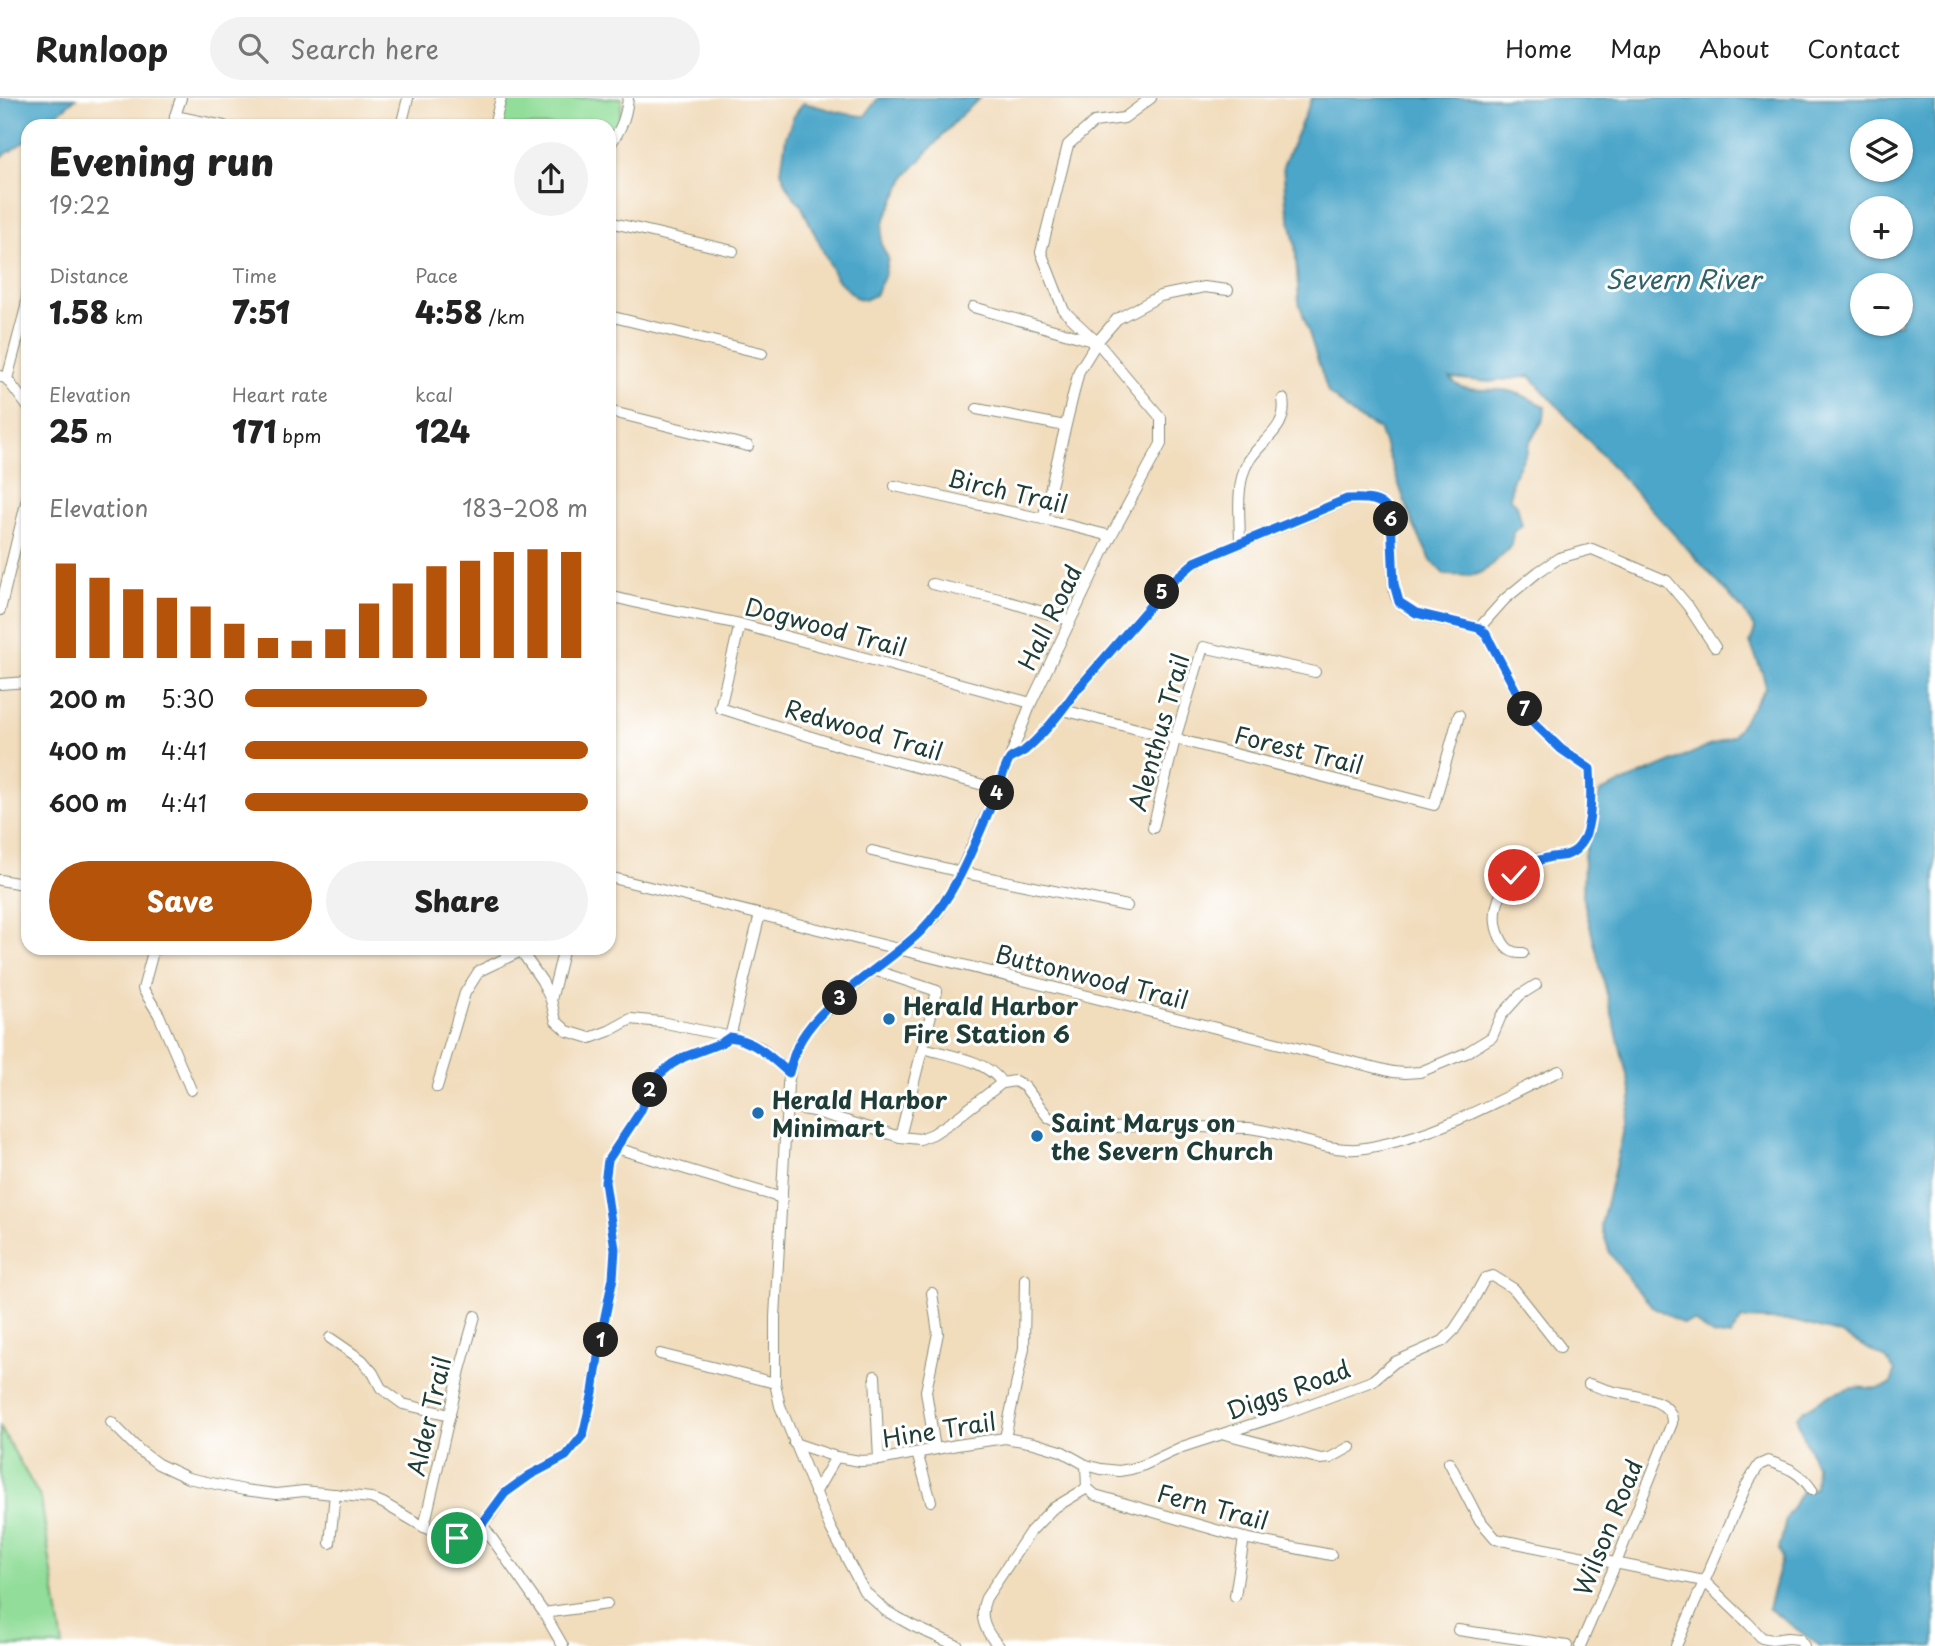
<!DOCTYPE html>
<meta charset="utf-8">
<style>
:root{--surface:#fff;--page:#f2f2f2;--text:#222;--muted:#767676;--line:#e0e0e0;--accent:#b45309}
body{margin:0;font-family:"Playpen Sans",sans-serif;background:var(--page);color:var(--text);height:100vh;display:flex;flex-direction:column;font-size:26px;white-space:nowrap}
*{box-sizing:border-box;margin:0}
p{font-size:23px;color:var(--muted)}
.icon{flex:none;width:38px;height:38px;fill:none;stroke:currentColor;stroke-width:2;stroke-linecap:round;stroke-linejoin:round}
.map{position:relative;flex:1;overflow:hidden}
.details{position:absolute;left:21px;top:21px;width:595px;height:836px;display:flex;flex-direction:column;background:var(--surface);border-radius:21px;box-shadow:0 2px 5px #0004}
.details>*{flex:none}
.fabs{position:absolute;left:1850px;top:21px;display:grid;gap:14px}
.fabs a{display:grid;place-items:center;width:63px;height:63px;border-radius:50%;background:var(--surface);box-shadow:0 2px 5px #0004;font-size:35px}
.pin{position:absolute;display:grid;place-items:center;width:60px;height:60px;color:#fff;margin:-30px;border:4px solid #fff;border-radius:50%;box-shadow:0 2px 7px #0007}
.km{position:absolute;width:35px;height:35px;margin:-18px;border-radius:50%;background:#222;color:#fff;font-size:19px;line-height:35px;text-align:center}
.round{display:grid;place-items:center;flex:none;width:74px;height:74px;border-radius:37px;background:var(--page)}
.summary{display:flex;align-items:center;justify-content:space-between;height:119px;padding:0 28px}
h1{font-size:38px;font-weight:800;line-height:52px}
.metrics{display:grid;grid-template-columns:repeat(3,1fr);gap:10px;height:119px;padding:7px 28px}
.metrics div{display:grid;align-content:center}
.metrics b{font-size:30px;font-weight:800}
.metrics small{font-size:19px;font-weight:400}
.metrics p{font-size:19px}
.chart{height:196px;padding:14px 28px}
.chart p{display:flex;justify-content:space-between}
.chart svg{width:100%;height:126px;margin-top:7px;stroke:var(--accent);stroke-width:6}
.cta{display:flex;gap:14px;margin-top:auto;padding:14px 28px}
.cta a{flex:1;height:80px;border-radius:42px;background:var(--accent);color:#fff;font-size:28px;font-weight:800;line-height:80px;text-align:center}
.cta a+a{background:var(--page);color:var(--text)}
ul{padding:0 28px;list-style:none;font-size:23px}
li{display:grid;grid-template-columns:112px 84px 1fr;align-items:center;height:52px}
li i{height:18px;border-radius:9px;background:var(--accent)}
header{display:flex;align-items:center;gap:42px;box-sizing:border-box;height:98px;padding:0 35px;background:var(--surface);border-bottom:2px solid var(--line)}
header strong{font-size:33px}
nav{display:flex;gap:38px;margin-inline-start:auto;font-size:24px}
.search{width:490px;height:63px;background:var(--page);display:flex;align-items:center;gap:18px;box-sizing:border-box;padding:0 24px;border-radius:38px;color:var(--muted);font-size:26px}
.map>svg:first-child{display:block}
.green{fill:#91dd99;stroke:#588d66;stroke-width:2}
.water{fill:#4ba6c9;stroke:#35727e;stroke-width:2;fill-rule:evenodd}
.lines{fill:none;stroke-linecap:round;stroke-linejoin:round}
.minor-casing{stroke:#888c78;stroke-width:12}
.minor{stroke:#fff;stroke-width:10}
.route-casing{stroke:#fff;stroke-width:14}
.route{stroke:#1a73e8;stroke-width:9}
.poi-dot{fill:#1f6fb2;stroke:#fff;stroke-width:2.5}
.labels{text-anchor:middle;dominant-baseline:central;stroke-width:6;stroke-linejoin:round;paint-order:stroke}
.street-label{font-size:24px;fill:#1f3d34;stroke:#fff}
.poi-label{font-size:24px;font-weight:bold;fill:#1f3d34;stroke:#fff;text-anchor:start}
.water-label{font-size:26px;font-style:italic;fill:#2e6268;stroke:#fff}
</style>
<header>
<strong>Runloop</strong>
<div class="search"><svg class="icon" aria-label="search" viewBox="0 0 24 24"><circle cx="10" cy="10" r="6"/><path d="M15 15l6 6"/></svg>Search here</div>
<nav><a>Home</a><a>Map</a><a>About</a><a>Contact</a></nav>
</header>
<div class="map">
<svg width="1935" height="1548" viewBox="0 0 1935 1548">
<rect width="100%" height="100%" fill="#fff"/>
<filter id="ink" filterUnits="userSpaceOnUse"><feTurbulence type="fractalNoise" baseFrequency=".0143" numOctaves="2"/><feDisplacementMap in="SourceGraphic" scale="14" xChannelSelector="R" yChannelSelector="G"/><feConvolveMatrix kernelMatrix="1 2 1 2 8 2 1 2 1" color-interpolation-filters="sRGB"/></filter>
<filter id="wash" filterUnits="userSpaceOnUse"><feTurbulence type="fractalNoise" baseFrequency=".00686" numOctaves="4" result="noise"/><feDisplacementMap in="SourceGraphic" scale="28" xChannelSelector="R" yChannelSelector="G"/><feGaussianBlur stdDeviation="1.57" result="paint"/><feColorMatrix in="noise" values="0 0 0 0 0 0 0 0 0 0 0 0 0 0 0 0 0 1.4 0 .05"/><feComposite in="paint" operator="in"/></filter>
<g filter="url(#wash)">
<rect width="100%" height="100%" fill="#f1dcbc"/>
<g class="green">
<polygon points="505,0 622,0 620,23 609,38 609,28 498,28"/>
<polygon points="0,1329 41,1401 63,1548 0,1548"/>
</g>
<g class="water">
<polygon points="0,0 76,0 43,28 28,28 28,41 0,60"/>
<path d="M878 0H980L958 20 906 78 887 116 883 126 881 146 888 160 884 179 875 197 865 202 855 199 836 180 801 107 790 94 781 73 786 39 793 20 803 5C825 9 843 18 865 18Z"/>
<path d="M1312 0H1935V1548H1820L1768 1510 1782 1459 1779 1452 1786 1421 1802 1393 1815 1390 1816 1368 1798 1325 1797 1318C1813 1306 1832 1293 1853 1290 1869 1288 1874 1294 1891 1286L1895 1273 1885 1260 1841 1236 1793 1223 1742 1221 1730 1238 1712 1237 1694 1223 1683 1226 1652 1208 1632 1186 1610 1155 1601 1128 1632 997 1583 800 1584 757 1600 694 1733 638 1766 589 1762 574 1750 545 1755 531 1743 512 1530 278 1489 284 1450 280C1463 298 1490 289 1509 293 1522 295 1534 303 1545 309L1544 321 1529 345 1527 354 1512 381 1510 401 1517 407 1522 427 1513 434C1512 449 1511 448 1501 458 1478 481 1477 478 1445 477L1431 463 1413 426 1379 331 1353 317 1328 294 1299 204 1295 146 1286 104 1283 68ZM1862 33H1900V72H1862ZM1862 110H1900V149H1862ZM1862 187H1900V226H1862Z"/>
</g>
</g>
<g filter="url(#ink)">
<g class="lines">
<g class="minor-casing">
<g id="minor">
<polyline points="175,18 224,28"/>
<polyline points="174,28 175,18 181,0"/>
<polyline points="401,28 408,0"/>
<polyline points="494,28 501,0"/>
<path d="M609 48C621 32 626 19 628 0"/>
<polyline points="609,124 733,153"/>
<polyline points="973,209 1093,243"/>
<polyline points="609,218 762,255"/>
<polyline points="0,278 7,281 28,309"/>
<polyline points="7,281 26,209 28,189"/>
<polyline points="977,311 1065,328"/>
<polyline points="609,313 748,348"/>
<polyline points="895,388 1043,421 1111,438"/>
<polyline points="1043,421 1079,273 1097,244 1117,221 1160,198 1204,189 1228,192"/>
<path d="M1240 446C1240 422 1236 392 1245 370 1256 343 1289 334 1283 301"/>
<polyline points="932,486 999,501 1069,522"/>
<polyline points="609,498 642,506 740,526 1031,605"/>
<polyline points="0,512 28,397"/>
<polyline points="740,526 720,610 853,652 998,691"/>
<polyline points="1479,530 1505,501 1538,474 1559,460 1592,451 1667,483 1688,508 1715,549"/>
<polyline points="0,586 28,584"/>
<polyline points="1063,612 1434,707 1459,617"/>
<path d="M1010 661C1036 646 1059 618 1076 593L1168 487 1195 464 1347 402C1381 398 1391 403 1392 437 1392 452 1393 466 1393 481 1394 490 1394 500 1401 506 1417 521 1458 524 1479 530L1486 536 1532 623 1561 651 1590 671C1591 695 1594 723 1581 745 1570 764 1551 755 1533 763 1506 775 1487 811 1500 839 1505 850 1511 856 1523 855"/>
<polyline points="1153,730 1175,641 1203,549 1315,574"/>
<polyline points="872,753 961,774 1127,808"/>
<polyline points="609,779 1393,974 1405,975 1420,974 1466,955 1492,939 1501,918 1520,897 1536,887"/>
<polyline points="0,782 28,787"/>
<polyline points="154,850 143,891 159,917 191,992"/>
<polyline points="519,850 542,883 551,902 556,923 567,933 590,940 609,933 631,921 661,924 741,941 761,950 789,975"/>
<polyline points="874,872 937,893 900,1039"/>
<polyline points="551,902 564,850"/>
<polyline points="730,939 760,816"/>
<path d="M923 950C950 958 986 961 1002 985"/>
<polyline points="437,989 465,895 479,873 521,853"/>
<path d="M787 1008 813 1013 900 1039 920 1041 933 1036 954 1022 1002 985 1015 983 1025 989 1048 1019 1066 1029 1090 1030 1138 1028 1249 1030C1283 1034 1315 1050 1349 1051 1359 1052 1370 1049 1381 1047 1444 1034 1502 1000 1559 973"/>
<polyline points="616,1050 782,1100"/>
<polyline points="932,1195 938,1235 926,1293 935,1351"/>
<polyline points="330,1240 362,1262 373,1275 381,1290 403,1306 450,1317"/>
<polyline points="660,1256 775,1285"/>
<polyline points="875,1278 879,1362"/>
<polyline points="111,1324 139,1352 158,1366 188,1380 244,1392 276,1396 304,1393 371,1400 383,1405 424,1429 443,1437 457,1440 467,1438 489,1419 505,1395 530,1377 566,1358 583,1337 593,1294 601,1238 613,1180 615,1151 605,1084 608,1062 640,1014 650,992 660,976 672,966 684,959 721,945 730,939"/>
<polyline points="1225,1336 1321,1361 1330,1360 1350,1349"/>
<polyline points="1005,1340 1024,1250 1025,1181"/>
<polyline points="794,1345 836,1359 860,1363 879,1362 957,1347 1005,1340 1034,1345 1061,1353 1086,1367 1101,1371 1119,1373 1131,1371 1144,1367 1182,1349 1281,1317 1372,1283 1395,1264 1443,1243 1454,1232 1468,1211 1485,1180 1493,1178 1514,1191 1560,1249"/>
<polyline points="917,1355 931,1403"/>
<polyline points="1449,1364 1478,1420 1496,1441 1704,1483"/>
<polyline points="1087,1390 1095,1397 1244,1440 1331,1457"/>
<polyline points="815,1395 836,1359"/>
<polyline points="482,1426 544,1515 563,1548"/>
<polyline points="424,1429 460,1272 475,1218"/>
<polyline points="330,1445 335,1396"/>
<polyline points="1704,1483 1748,1525 1762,1540 1772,1542 1788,1540 1799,1541 1804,1548"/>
<polyline points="1235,1498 1244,1440"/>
<polyline points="544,1515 607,1506"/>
<polyline points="1458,1532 1567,1548"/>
<polyline points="958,1548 913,1528 886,1513 864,1493 830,1429 780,1308 775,1285 775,1219 788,986 794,955 800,942 810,928 853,889 918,836 936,818 954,788 998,691 1031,605 1111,438 1161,346 1161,320 1097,244 1064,213 1041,154 1068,47 1094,24 1124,20 1151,0"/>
<path d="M999 1548C985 1534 978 1519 986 1500L1030 1434 1052 1411 1087 1390 1086 1367"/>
<path d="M1580 1548 1616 1465 1672 1325C1674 1299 1629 1298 1611 1293 1603 1291 1596 1288 1589 1286"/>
<path d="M1676 1548 1746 1388 1759 1367 1768 1363C1789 1370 1799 1373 1812 1392"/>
</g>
</g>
<use href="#minor" class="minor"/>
</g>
</g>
<g class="lines" filter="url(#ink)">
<g class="route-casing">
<path id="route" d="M457 1440 467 1437 482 1426 505 1395 530 1377 566 1358 583 1337 593 1294 601 1238 613 1180 615 1151 605 1084 608 1062 640 1014 650 992 660 976 672 966 684 959 721 945 730 939C755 943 771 959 789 975 792 963 795 951 802 940 827 899 885 868 920 834 956 798 974 747 994 701 998 692 1005 667 1010 661 1013 658 1020 656 1024 653 1042 638 1062 613 1076 593L1168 487 1195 464 1347 401C1365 400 1386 399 1391 420L1394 486 1399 504 1416 515 1479 530 1486 536 1532 623 1561 651 1590 671C1591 694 1595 746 1569 756 1562 759 1554 758 1547 760 1533 763 1525 769 1514 777"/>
</g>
<use href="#route" class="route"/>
</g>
<g class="poi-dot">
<circle cx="889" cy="921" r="7"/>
<circle cx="758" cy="1015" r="7"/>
<circle cx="1037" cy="1038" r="7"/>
</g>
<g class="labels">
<g class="street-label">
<text transform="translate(1008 392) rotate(13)">Birch Trail</text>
<text transform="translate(1049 519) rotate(-64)">Hall Road</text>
<text transform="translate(826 528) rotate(15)">Dogwood Trail</text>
<text transform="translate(864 631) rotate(16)">Redwood Trail</text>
<text transform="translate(1158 634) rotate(-74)">Alenthus Trail</text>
<text transform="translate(1299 651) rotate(14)">Forest Trail</text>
<text transform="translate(1092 878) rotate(14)">Buttonwood Trail</text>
<text transform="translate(1288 1291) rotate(-20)">Diggs Road</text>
<text transform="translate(428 1318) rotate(-77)">Alder Trail</text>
<text transform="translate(939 1331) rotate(-9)">Hine Trail</text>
<text transform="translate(1213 1408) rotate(15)">Fern Trail</text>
<text transform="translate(1607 1429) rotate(-68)">Wilson Road</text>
</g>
<g class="poi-label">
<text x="903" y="907">Herald Harbor<tspan x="903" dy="28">Fire Station 6</tspan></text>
<text x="772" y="1001">Herald Harbor<tspan x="772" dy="28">Minimart</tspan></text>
<text x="1051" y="1024">Saint Marys on<tspan x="1051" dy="28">the Severn Church</tspan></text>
</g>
<g class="water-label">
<text x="1683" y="180">Severn River</text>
</g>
</g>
</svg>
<div class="fabs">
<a><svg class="icon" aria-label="layers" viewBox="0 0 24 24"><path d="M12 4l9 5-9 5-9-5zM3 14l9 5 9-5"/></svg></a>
<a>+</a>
<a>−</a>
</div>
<div class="pin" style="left:457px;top:1440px;background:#1e9e55"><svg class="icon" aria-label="arrive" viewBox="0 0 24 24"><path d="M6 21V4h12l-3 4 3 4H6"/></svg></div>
<div class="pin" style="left:1514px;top:777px;background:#d93025"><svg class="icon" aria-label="check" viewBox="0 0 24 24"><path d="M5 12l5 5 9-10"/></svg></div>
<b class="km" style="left:601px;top:1242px">1</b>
<b class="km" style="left:650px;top:992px">2</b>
<b class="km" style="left:840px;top:900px">3</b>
<b class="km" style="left:997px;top:695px">4</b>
<b class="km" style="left:1162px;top:494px">5</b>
<b class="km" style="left:1391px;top:421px">6</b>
<b class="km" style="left:1525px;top:611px">7</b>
<section class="details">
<div class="summary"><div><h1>Evening run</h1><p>19:22</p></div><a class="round"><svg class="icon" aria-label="share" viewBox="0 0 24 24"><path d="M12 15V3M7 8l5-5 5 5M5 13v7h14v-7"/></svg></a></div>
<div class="metrics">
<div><p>Distance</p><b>1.58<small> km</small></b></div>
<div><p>Time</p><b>7:51</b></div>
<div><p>Pace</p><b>4:58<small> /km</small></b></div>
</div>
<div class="metrics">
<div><p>Elevation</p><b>25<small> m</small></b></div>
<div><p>Heart rate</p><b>171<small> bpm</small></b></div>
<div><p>kcal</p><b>124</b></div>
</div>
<div class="chart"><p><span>Elevation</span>183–208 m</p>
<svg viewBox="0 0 160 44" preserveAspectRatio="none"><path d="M5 44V11M15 44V16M25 44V20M35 44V23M45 44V26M55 44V32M65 44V37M75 44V38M85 44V34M95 44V25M105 44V18M115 44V12M125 44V10M135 44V7M145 44V6M155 44V7"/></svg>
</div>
<ul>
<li><b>200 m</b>5:30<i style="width:53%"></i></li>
<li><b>400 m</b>4:41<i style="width:100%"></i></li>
<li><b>600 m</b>4:41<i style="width:100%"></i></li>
</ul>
<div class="cta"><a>Save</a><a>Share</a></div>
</section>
</div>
